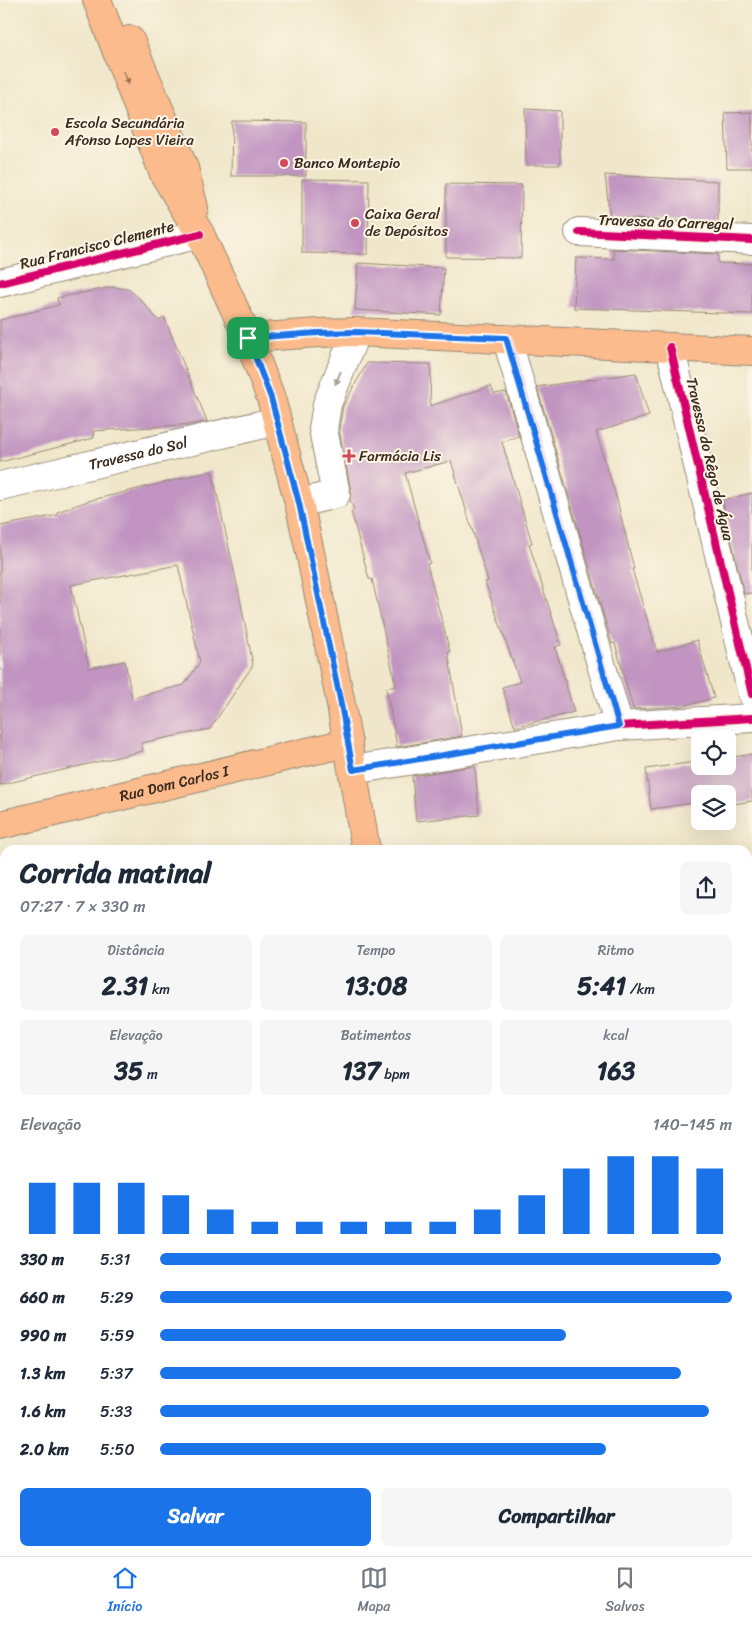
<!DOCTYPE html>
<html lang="pt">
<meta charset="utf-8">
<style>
:root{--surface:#fff;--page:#f6f6f7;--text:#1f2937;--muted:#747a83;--line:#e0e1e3;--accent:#1a73e8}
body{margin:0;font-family:Sriracha,sans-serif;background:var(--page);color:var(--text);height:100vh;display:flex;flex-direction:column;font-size:19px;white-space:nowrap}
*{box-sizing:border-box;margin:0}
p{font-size:16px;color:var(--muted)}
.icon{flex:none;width:28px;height:28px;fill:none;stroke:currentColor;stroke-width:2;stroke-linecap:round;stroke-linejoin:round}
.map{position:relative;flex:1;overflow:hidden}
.sheet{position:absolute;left:0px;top:845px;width:752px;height:711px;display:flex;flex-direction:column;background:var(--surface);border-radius:15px 15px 0 0;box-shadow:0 5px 20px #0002}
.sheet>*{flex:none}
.tools{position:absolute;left:691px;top:730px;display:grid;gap:10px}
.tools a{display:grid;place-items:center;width:45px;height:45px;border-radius:8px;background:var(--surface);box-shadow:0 5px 20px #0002;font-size:25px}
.pin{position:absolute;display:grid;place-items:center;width:42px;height:42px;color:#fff;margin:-21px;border-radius:10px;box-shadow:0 2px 8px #0006}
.round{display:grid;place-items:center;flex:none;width:52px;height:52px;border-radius:8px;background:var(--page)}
.head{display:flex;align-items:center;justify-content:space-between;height:85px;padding:0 20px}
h1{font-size:28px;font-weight:700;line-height:38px}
.stats{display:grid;grid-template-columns:repeat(3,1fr);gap:8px;height:85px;padding:5px 20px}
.stats div{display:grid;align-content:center;border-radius:8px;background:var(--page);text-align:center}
.stats b{font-size:25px;font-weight:700}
.stats small{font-size:14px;font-weight:400}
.stats p{font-size:14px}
.chart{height:140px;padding:10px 20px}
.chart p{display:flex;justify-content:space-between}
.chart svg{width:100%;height:90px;margin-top:5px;stroke:var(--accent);stroke-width:6}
.cta{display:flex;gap:10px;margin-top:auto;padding:10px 20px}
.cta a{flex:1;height:58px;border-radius:8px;background:var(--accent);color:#fff;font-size:20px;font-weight:700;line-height:58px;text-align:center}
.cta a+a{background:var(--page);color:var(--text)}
ul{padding:0 20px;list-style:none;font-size:16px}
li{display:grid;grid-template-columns:80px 60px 1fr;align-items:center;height:38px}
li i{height:12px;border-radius:6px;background:var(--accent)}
.menu{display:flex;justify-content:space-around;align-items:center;height:70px;border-top:1px solid var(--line);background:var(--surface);font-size:14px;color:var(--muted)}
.menu a{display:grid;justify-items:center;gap:2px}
.menu .on{color:var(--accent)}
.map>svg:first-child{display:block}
.building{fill:#c194c1;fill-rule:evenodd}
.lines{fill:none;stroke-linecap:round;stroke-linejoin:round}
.minor-casing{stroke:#968874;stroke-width:30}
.major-casing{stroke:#968874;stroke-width:30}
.minor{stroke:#fff;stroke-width:28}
.major{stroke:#fbbb8c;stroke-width:28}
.cycleway-casing{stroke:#fcf5e5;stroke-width:11}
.cycleway{stroke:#d6006c;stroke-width:8}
.oneway{fill:#916b50}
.oneway2{fill:#a79f9a}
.route-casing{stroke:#fff;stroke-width:10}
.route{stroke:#1a73e8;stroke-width:6}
.poi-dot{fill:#d1495b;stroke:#fcf5e5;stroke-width:2}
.labels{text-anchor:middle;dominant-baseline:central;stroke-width:4;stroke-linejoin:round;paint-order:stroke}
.poi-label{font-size:15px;fill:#3b2a1e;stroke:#fcf5e5;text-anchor:start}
.street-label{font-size:15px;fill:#3b2a1e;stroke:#fcf5e5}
</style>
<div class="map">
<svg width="752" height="1556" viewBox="0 0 752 1556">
<rect width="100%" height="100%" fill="#fcf5e5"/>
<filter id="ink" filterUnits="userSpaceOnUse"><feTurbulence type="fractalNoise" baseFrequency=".02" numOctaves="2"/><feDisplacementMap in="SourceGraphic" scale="10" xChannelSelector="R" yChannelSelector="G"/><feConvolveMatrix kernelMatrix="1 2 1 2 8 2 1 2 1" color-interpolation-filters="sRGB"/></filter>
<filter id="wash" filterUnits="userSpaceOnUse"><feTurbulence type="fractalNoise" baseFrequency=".0096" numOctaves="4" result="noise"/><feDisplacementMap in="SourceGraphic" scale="20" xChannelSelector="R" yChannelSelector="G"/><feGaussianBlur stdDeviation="1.12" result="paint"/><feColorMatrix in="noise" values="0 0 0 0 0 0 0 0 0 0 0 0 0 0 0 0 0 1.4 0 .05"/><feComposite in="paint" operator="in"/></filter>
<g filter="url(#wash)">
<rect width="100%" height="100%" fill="#f0e7cb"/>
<g id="blocks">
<g class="building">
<polygon points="525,109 560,111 560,165 526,165"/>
<polygon points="752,112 752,168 727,168 725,113"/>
<polygon points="232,121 306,122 306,176 231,176"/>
<polygon points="605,175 718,181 718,223 610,218"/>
<polygon points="302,179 369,180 368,254 302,253"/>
<polygon points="446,184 522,185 521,258 446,257"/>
<polygon points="613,249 718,254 718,263 752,264 752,314 574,308 576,258 614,259"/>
<polygon points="358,263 444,268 441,315 355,310"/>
<polygon points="112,287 128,289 138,297 159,321 164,317 207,421 194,424 93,431 94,438 0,462 0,320 59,305 57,298"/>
<polygon points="367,363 431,364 430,406 491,386 494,394 506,392 519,436 502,442 532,543 529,544 561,645 555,647 574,712 515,727 502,687 520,682 485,582 488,581 451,461 405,473 430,563 427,564 450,652 448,652 462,736 397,747 386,688 396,686 372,579 369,579 351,511 354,510 350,500 351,491 339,429 343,406"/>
<polygon points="636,373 649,416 596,432 617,500 634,569 632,569 657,652 697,640 714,698 683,706 633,709 615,643 612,644 537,387"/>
<path d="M212 471 239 593 253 665 210 729 141 743 143 751 0 785V526L58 515 57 512 88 501ZM178 565 200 662 184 685 132 698 125 661 89 668 71 585Z"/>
<polygon points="752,493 752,593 744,594 722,500"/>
<polygon points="752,754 752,801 728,805 728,794 700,794 700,802 651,809 646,769 695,762 695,763 700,762 700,766 728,766 728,758"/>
<polygon points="475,766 479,815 416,821 412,776"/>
</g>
</g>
</g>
<g filter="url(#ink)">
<use href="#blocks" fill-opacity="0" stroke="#968874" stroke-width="1"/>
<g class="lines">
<g class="minor-casing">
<g id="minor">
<polyline points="579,232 752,240"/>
<polyline points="0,283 200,234"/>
<polyline points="507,339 619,726 752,718"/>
<polyline points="670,347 752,694"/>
<path id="s1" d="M0 486 277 421"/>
<polyline points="299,503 336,494 323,429 327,404 356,332"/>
<polyline points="353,770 619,726"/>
<polyline points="0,1297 5,1304"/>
<polyline points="134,1551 136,1556"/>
</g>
</g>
<g class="major-casing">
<g id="major">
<polyline points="97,0 164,174 200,234 248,338 271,398 299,503 310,552 340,699 366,850"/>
<polyline points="130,40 184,168 194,208"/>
<polyline points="248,338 318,333 356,332 752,351"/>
<path id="s2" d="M0 825 302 753 348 743"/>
<polyline points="529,1551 532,1556"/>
</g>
</g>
<use href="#minor" class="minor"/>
<use href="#major" class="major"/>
<g class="cycleway-casing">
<g id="cycleway">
<polyline points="579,232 752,240"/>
<polyline points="0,283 200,234"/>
<polyline points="507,339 619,726 752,718"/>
<polyline points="670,347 752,694"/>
</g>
</g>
<use href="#cycleway" class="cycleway"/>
</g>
<defs><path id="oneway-solid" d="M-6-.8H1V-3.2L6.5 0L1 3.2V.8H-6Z" transform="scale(1.25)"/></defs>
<use class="oneway" href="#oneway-solid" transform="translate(126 78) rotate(69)"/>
<use class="oneway2" href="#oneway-solid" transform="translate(338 378) rotate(112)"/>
</g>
<g class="lines" filter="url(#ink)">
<g class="route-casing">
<polygon id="route" points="356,332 506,338 619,726 353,770 340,699 299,503 271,398 248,338 318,333"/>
</g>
<use href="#route" class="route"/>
</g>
<g class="poi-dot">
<circle cx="55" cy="132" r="5"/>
<circle cx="284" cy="163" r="5"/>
<circle cx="355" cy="223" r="5"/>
<path d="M346.5 448.5h5v5h5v5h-5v5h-5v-5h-5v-5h5z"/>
</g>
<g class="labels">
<g class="poi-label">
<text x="65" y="123">Escola Secundária<tspan x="65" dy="17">Afonso Lopes Vieira</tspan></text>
<text x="294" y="163">Banco Montepio</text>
<text x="365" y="214">Caixa Geral<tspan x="365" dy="17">de Depósitos</tspan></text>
<text x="359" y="456">Farmácia Lis</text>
</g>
<g class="street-label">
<text transform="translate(666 222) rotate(2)">Travessa do Carregal</text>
<text transform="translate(97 245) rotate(-14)">Rua Francisco Clemente</text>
<text stroke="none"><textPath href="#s1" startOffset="142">Travessa do Sol</textPath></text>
<text transform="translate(710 459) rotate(77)">Travessa do Rêgo de Água</text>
<text stroke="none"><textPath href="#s2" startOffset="179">Rua Dom Carlos I</textPath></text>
</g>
</g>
</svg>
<div class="tools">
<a><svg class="icon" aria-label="locate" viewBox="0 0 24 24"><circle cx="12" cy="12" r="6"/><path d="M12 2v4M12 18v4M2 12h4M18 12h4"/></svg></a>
<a><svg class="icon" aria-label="layers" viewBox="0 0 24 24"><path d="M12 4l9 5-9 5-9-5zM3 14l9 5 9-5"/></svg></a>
</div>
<div class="pin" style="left:248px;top:338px;background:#1e9e55"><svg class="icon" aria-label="arrive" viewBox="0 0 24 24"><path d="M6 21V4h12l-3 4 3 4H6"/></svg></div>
<section class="sheet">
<div class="head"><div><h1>Corrida matinal</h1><p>07:27 · 7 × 330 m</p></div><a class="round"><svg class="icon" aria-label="share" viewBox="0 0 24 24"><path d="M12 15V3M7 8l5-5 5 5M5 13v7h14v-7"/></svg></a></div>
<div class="stats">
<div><p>Distância</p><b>2.31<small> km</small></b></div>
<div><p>Tempo</p><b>13:08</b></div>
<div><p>Ritmo</p><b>5:41<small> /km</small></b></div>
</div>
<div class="stats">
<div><p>Elevação</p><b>35<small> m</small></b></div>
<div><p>Batimentos</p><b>137<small> bpm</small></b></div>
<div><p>kcal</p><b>163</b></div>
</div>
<div class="chart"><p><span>Elevação</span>140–145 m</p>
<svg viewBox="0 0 160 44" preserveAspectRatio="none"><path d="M5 44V19M15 44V19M25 44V19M35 44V25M45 44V32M55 44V38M65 44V38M75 44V38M85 44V38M95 44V38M105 44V32M115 44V25M125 44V12M135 44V6M145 44V6M155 44V12"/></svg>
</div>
<ul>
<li><b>330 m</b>5:31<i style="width:98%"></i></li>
<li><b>660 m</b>5:29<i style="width:100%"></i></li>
<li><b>990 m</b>5:59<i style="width:71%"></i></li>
<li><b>1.3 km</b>5:37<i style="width:91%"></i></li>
<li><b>1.6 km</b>5:33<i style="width:96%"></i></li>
<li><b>2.0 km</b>5:50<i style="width:78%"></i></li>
</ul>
<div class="cta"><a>Salvar</a><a>Compartilhar</a></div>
</section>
</div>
<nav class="menu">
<a class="on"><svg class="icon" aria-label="home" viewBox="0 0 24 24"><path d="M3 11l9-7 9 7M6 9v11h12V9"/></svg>Início</a>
<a><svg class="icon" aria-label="map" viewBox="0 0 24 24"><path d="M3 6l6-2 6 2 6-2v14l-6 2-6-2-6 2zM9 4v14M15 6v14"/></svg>Mapa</a>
<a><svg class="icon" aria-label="saved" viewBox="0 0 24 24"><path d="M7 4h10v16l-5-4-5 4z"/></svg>Salvos</a>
</nav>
